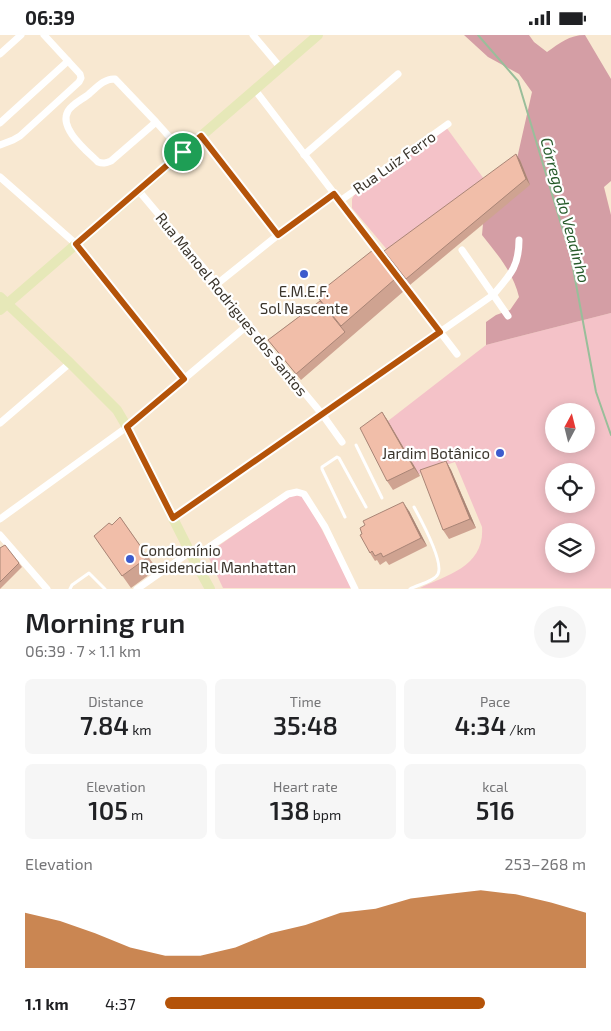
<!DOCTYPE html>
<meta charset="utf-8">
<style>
:root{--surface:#fff;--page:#f6f6f6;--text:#202124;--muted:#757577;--accent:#b45309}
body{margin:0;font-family:"Exo 2",sans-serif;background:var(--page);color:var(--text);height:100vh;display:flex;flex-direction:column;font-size:19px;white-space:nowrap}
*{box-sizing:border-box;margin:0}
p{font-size:16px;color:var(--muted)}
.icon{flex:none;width:28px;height:28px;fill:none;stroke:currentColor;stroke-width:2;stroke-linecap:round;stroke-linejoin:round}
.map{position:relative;height:554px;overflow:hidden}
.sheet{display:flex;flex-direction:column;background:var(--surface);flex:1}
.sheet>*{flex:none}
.needle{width:32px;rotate:7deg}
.buttons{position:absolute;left:545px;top:368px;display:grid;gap:10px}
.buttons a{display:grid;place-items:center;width:50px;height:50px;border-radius:50%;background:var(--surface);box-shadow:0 2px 12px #0003;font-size:25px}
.pin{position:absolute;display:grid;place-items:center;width:42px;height:42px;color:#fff;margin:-21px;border:2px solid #fff;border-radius:50%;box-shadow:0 1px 5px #0007}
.round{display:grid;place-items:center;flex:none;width:52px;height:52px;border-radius:26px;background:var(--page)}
.summary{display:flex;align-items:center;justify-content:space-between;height:85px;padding:0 25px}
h1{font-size:28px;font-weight:600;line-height:38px}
.figures{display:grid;grid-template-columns:repeat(3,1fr);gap:8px;height:85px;padding:5px 25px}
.figures div{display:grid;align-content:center;border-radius:8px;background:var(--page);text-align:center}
.figures b{font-size:25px;font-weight:600}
.figures small{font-size:14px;font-weight:400}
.figures p{font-size:14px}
.chart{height:140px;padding:10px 25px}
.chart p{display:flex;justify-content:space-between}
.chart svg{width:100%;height:90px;margin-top:5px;fill:var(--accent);opacity:.7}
ul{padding:0 25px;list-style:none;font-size:16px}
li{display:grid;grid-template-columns:80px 60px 1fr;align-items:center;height:38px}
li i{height:12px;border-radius:6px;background:var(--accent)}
.status{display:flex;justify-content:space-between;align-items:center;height:35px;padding:0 25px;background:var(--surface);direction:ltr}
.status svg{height:14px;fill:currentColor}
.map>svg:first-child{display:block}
.green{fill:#f4c2c8;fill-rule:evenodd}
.forest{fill:#d49ea5}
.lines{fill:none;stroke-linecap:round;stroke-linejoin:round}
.stream{stroke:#99be9a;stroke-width:2}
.lane{stroke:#fff;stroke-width:3}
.street{stroke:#fff;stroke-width:7}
.secondary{stroke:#e6e8b8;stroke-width:10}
.wall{fill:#cfa391}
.shaded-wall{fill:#a98576}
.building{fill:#f1bea9;stroke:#a98576}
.route-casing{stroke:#fff;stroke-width:10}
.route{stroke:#b45309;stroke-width:6}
.poi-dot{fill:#3d5bcd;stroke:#fff;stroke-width:2}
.labels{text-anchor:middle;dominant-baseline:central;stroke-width:4.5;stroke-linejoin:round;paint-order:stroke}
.street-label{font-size:15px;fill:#3a342b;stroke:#fff}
.poi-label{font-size:15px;fill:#3a342b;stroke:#fff}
.water-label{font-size:16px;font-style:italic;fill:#275b2b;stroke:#fff}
</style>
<div class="status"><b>06:39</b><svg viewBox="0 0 49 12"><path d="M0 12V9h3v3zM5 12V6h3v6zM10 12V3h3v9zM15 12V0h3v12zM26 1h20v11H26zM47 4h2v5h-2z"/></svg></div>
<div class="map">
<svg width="611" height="554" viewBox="0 0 611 554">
<rect width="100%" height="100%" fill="#f8e8d1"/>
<g class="green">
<polygon points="446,92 484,144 389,217 352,173 352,164 354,160"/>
<path d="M611 278V553H420C448 540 485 531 482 492L455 427 407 443 375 396 486 310ZM554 376H586V409H554ZM554 436H586V469H554ZM554 496H586V529H554Z"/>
<polygon points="296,460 304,461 353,553 223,553 207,519 288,462"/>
</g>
<path class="forest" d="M464 0H529L534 7 547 17C560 8 569 0 585 0L611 44V146L604 152 611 180V278L486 310V287L496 280 510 275 519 262C513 237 497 219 482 200L484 177 516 128 532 57 519 39 488 22Z"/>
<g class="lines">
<polyline class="stream" points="478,0 518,46 571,222 596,357 611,400"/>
<g class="lane">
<polyline points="356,410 382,463"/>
<polyline points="345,482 322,434 322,432 337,422 339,423 366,472"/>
<polyline points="70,554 72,550 89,538 105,554"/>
<path d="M410 554C417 550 435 546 438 539 444 527 420 483 414 472"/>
</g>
<g class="street">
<polyline points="253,0 280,32"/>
<polyline points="0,19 21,0"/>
<polyline points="255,55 457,319"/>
<path d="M156 87 111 126C106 128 103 129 98 127 87 116 58 93 68 76 72 69 83 64 89 59 97 52 105 43 115 44L156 87 183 117"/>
<polyline points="0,88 68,26"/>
<polyline points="201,101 278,200"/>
<polyline points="0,110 13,105 20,101 79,47 81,43 80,39 44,0"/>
<polyline points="304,120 398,39"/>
<polyline points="0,142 76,209 184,344"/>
<polyline points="138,155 202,231 267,313 322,379 342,407"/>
<polyline points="340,166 448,89"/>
<polyline points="462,215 508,281"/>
<polyline points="217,249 278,200 335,159"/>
<polyline points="0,388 70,328"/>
<path d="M173 483 493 260C510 240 519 232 519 205"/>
<polyline points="0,484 127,392 249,289"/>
<polyline points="0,500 47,554"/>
<polyline points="193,523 288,459 297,457 304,459 325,492 355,554"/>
<polyline points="137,554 190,517"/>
</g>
<g class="secondary">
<polyline points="0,262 70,328 117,375 127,392 193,523 210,554"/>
<polyline points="0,275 318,0"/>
</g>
</g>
<g class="wall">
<polygon points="520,125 530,150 410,250 384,216"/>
<polygon points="395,244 404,256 301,345 268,305 320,266 316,260"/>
<polygon points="382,377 388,386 420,441 393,455 387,446"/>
<polygon points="446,426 451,435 476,493 449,504 443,495"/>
<polygon points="409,476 427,511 389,530 386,526 380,530 377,525 375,526 370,518 362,499 365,490"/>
<polygon points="120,482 157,534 131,553 94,501 112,490"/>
<polygon points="0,513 19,528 22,532 0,554"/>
</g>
<g class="shaded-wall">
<polygon points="516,119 520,125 530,150 526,144"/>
<polygon points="382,377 388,386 420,441 414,433"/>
<polygon points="446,426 451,435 476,493 470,484"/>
<polygon points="403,467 409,476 427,511 421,503"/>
</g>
<g class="building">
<polygon points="516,119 526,144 406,244 384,216"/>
<polygon points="373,215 395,244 341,291 316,260"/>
<polygon points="320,266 345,297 296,339 268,305"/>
<polygon points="382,377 414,433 387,446 360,393"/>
<polygon points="446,426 470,484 443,495 420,435"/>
<polygon points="403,467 421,503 383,522 381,518 375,521 372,516 370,518 360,500 362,499 360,493 365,490 363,486"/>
<polygon points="120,482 148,522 122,541 94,501 109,488 112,490"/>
<polygon points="5,510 19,528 0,547 0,513"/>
</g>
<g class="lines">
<g class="route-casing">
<polygon id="route" points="201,101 278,200 334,159 440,297 173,483 127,392 184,344 76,209"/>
</g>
<use href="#route" class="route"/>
</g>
<g class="poi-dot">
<circle cx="304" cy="239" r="5"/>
<circle cx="500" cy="418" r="5"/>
<circle cx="130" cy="524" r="5"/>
</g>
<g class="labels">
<g class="street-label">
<text transform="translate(394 127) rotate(-35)">Rua Luiz Ferro</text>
<text transform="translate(232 269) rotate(51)">Rua Manoel Rodrigues dos Santos</text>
</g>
<g class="poi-label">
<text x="304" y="256">E.M.E.F.<tspan x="304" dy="17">Sol Nascente</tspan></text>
<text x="490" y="418" text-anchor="end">Jardim Botânico</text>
<text x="140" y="515" text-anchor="start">Condomínio<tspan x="140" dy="17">Residencial Manhattan</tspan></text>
</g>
<g class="water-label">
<text transform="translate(566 175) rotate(75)">Córrego do Veadinho</text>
</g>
</g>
</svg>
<div class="buttons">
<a><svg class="needle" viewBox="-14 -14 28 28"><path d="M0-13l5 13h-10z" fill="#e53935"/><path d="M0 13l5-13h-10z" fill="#757577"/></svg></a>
<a><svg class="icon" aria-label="locate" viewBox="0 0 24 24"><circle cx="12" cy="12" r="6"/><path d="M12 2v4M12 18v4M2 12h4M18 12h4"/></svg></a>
<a><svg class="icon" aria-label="layers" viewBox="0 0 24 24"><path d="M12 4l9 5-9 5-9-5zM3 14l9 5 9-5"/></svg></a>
</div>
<div class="pin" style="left:183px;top:117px;background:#1e9e55"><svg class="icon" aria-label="arrive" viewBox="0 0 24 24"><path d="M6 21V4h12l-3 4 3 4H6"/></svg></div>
</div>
<section class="sheet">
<div class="summary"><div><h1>Morning run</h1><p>06:39 · 7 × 1.1 km</p></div><a class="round"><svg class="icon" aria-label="share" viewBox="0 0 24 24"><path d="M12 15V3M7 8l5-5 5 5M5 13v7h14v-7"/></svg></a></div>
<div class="figures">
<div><p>Distance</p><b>7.84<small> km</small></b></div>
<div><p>Time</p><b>35:48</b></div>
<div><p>Pace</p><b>4:34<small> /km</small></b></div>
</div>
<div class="figures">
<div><p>Elevation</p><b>105<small> m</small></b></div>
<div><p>Heart rate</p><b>138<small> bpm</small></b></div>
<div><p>kcal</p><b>516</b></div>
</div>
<div class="chart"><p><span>Elevation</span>253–268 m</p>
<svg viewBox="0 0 160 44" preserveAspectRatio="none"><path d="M0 44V17L10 21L20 27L30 34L40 38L50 38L60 34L70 27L80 23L90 17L100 15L110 10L120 8L130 6L140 8L150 12L160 17V44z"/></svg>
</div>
<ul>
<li><b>1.1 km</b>4:37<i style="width:76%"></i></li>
</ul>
</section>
